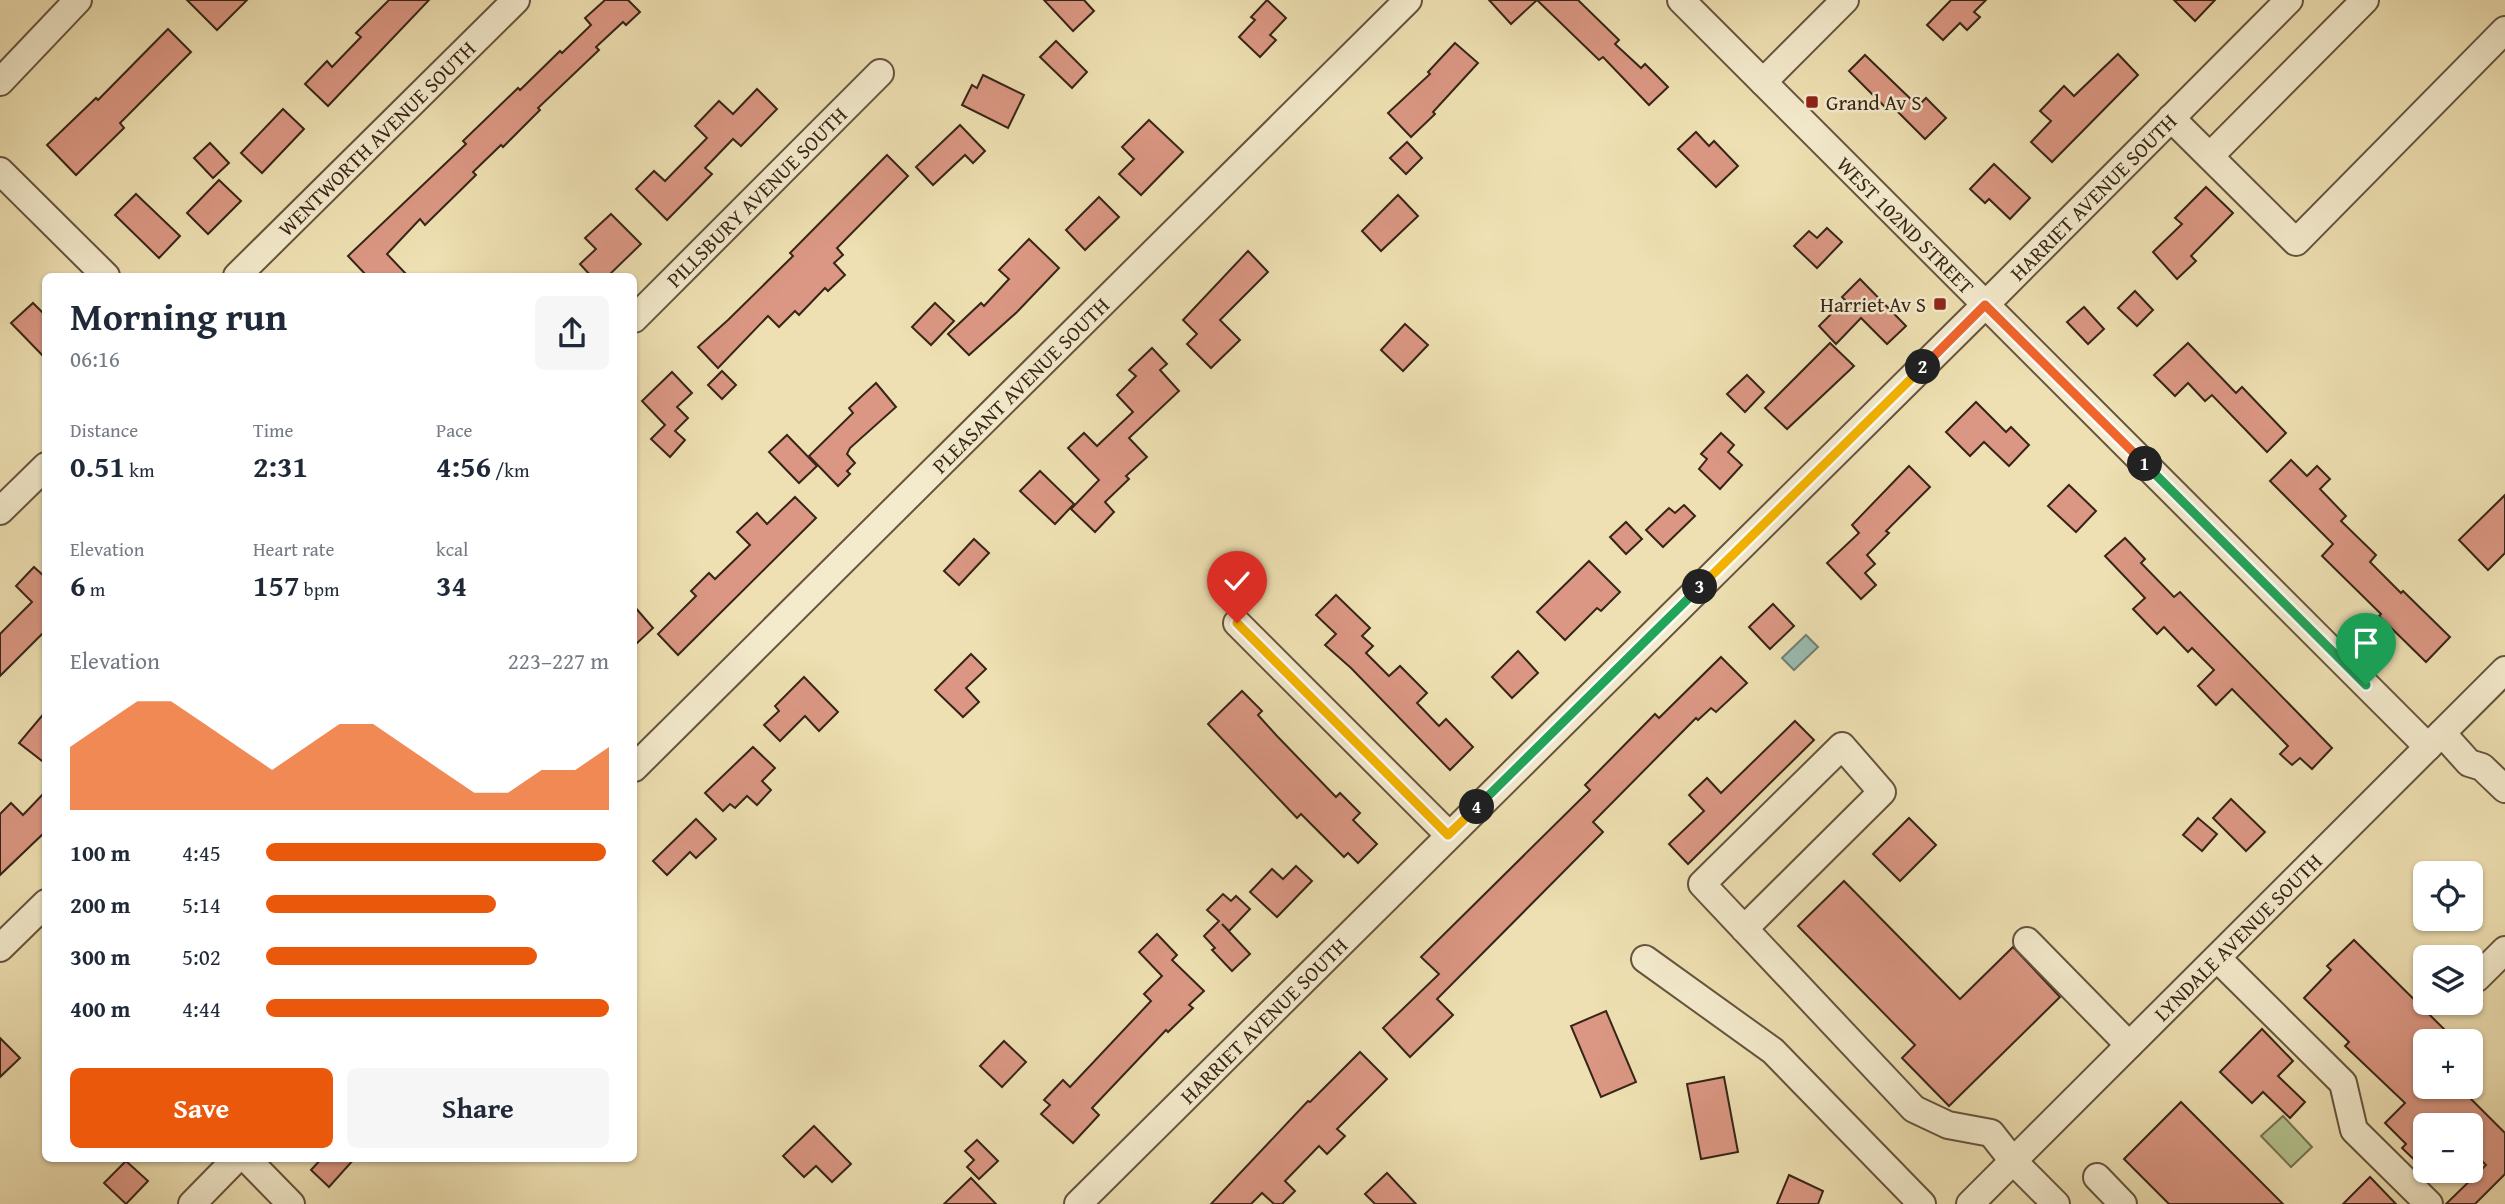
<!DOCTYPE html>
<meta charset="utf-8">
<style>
:root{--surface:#fff;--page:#f6f6f7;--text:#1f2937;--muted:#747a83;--accent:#ea580c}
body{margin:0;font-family:"Gentium Book Plus",serif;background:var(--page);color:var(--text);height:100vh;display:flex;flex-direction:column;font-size:26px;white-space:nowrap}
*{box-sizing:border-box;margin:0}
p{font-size:23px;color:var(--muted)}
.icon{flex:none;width:38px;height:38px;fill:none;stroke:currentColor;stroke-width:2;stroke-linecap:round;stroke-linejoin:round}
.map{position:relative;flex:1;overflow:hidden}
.side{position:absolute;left:42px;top:273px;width:595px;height:889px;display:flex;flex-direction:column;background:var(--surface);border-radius:10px;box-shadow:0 2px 5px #0004}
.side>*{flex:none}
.tools{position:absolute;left:2413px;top:861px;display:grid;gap:14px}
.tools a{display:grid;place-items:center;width:70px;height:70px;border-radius:10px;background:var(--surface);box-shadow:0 2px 5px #0004;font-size:35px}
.pin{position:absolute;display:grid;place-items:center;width:60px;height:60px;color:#fff;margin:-72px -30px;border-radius:50% 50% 50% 0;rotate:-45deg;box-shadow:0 0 7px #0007}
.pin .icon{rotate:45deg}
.km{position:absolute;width:35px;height:35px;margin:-18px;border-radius:50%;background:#222;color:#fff;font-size:19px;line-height:35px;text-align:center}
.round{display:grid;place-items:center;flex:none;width:74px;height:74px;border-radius:10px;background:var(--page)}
.head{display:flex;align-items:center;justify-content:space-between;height:119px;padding:0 28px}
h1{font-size:38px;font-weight:800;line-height:52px}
.stats{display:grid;grid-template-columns:repeat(3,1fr);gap:10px;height:119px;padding:7px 28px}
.stats div{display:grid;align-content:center}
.stats b{font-size:30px;font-weight:800}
.stats small{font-size:19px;font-weight:400}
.stats p{font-size:19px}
.chart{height:196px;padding:14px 28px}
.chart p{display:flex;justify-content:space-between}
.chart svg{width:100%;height:126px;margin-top:7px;fill:var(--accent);opacity:.7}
.primary-button{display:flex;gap:14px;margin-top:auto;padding:14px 28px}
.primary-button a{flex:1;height:80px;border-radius:10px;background:var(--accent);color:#fff;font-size:28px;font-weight:800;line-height:80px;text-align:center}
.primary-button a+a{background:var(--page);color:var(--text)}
ul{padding:0 28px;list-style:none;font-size:23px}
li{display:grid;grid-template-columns:112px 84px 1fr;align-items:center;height:52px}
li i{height:18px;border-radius:9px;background:var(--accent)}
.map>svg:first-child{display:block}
.green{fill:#b4c38f;stroke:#767453;stroke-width:2}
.water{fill:#9abcb1;stroke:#728073;stroke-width:2}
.building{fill:#db9783;stroke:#372517;stroke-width:2}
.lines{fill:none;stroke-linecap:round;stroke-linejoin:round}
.minor-casing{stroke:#65543e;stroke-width:30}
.minor{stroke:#f4ebcd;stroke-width:26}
.split-1-casing{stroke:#fff;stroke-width:14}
.split-2-casing{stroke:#fff;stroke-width:14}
.split-3-casing{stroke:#fff;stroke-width:14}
.split-4-casing{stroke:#fff;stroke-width:14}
.split-5-casing{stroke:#fff;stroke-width:14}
.split-1{stroke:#22a559;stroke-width:9}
.split-2{stroke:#f0652b;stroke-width:9}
.split-3{stroke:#f5b400;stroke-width:9}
.split-4{stroke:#22a559;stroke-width:9}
.split-5{stroke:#f5b400;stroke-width:9}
.poi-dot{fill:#8f2418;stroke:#f4ebcd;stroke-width:2.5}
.labels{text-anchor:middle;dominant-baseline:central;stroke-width:5;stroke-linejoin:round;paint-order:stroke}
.poi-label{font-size:21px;fill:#372517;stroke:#f4ebcd;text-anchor:start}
.street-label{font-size:21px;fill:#372517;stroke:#f4ebcd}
</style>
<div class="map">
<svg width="2505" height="1204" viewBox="0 0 2505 1204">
<rect width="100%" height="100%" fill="#eee0b2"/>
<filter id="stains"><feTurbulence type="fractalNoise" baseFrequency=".00286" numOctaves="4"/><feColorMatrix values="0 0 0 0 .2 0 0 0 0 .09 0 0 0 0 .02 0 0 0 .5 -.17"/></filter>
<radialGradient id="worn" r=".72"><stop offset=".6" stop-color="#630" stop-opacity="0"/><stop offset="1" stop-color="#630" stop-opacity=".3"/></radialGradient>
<polygon class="green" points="2283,1116 2312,1147 2291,1167 2261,1136"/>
<polygon class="water" points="1806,635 1818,647 1794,670 1782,658"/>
<g class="building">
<polygon points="187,0 247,0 217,30"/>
<polygon points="389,0 429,0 328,106 305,84 327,61 332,67 361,37 356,33"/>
<polygon points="605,0 628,0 640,12 626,25 623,22 596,47 599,50 538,108 540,110 503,147 501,145 473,172 476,175 425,225 420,219 387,254 408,276 367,276 348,256 466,144 463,141 518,88 520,90 560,51 562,53 591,25 585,18"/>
<polygon points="1044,0 1084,0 1094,11 1073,31"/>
<polygon points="1267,0 1286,18 1270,35 1276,40 1260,57 1239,37 1255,20 1251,17"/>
<polygon points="1489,0 1578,0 1619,40 1615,44 1641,68 1645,64 1668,87 1649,105 1603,57 1599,60 1537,0 1511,24"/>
<polygon points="1951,0 1986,0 1974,12 1980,17 1967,30 1960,23 1943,40 1927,25"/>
<polygon points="2174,0 2215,0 2195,21"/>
<polygon points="168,29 191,52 120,123 124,128 76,175 47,145 96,98 98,100"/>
<polygon points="1056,41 1087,72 1072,88 1040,57"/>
<polygon points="1455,43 1478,63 1433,112 1435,114 1411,137 1388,113 1430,74 1428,72"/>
<polygon points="2118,54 2138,75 2052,162 2031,142 2051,121 2040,111 2064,86 2074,96"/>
<polygon points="1865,55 1918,106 1926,98 1946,118 1925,139 1892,106 1888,110 1849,71"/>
<polygon points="983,75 1024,95 1008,128 962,105 972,85 977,88"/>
<polygon points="757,89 777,109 741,146 733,139 705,168 712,174 667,220 636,189 654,171 665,181 707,138 695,126 719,101 733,114"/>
<polygon points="283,109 304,129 262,173 241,153"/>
<polygon points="1149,120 1183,152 1141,195 1119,174 1134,159 1122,147"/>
<polygon points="960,125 985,151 973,163 965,155 933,185 916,167"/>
<polygon points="1696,132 1709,146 1714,141 1738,166 1716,187 1678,149"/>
<polygon points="1407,142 1422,158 1406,174 1390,158"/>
<polygon points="210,143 229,163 213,178 194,158"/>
<polygon points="887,155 908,176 837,248 843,255 834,263 845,275 828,291 825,288 799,315 795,311 779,327 768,316 718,368 698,347 728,320 793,256 790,253"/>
<polygon points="1994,164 2030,198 2010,219 1989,199 1985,203 1970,189"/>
<polygon points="219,180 241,201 208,234 187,213"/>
<polygon points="2206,187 2233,213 2191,256 2196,261 2177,279 2153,252 2182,224 2175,218"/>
<polygon points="136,194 180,236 159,258 115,215"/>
<polygon points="1398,195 1418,216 1381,251 1362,231"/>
<polygon points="1099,197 1119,217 1085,250 1066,230"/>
<polygon points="611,214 641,244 608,276 591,276 580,264 596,249 585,238"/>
<polygon points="1827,228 1842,242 1817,268 1794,246 1809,231 1817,238"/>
<polygon points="1029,239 1059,268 1017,312 969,355 948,334 981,303 984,306 1009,279 999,270"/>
<polygon points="1248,251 1268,272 1220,320 1240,340 1211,368 1187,344 1197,334 1183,320"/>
<polygon points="1860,279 1906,326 1887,344 1861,318 1836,344 1819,326 1845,300 1842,297"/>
<polygon points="2135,291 2153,310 2137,326 2118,308"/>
<polygon points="33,303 46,316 46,359 11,323"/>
<polygon points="935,303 954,321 931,345 912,327"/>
<polygon points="2084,307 2104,329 2088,344 2067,322"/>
<polygon points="1405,324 1428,345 1403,371 1381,350"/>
<polygon points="1830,343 1854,366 1787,429 1765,408"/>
<polygon points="2188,343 2236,393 2242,387 2286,433 2267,452 2212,395 2205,401 2188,383 2175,396 2154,375"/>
<polygon points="1152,348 1167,364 1160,370 1179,391 1129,438 1147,457 1126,476 1129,479 1105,502 1114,512 1095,532 1071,509 1099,480 1068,448 1084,433 1097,446 1133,412 1117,395 1136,376 1129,370"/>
<polygon points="722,371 736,385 722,399 708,385"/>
<polygon points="672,372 692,393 677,407 688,418 675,431 685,440 670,457 651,439 665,425 642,401"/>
<polygon points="1747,375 1764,392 1745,412 1727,394"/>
<polygon points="876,383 896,407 850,448 847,454 855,463 847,471 850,474 838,486 809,456 853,413 849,408"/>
<polygon points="1976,402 2006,432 2011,427 2029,445 2009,466 1984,442 1970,456 1946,432"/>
<polygon points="1721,433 1734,445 1728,452 1742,465 1720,489 1699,469 1707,459 1701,454"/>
<polygon points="787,435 817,466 799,483 769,452"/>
<polygon points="2291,460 2307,476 2317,466 2330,479 2320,489 2346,516 2341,521 2376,555 2370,562 2401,593 2403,591 2450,637 2426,662 2379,616 2381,614 2322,556 2333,544 2270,481"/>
<polygon points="1909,466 1930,487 1886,531 1889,533 1867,555 1875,564 1865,573 1876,585 1861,599 1827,563 1859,533 1852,525"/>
<polygon points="1040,471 1074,504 1055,524 1020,491"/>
<polygon points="2069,485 2096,511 2076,532 2048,506"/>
<polygon points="2505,495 2505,553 2488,570 2459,540"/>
<polygon points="795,497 816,518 678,655 658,634 696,596 691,591 709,573 715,579 750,545 737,532 757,513 767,524"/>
<polygon points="1684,505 1695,516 1663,547 1646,530 1669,508 1675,513"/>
<polygon points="1626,522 1642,539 1626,554 1610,537"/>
<polygon points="2125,538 2145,559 2141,563 2174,597 2180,592 2332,748 2312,769 2300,758 2292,765 2280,754 2288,746 2232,689 2216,705 2198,686 2214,670 2192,648 2188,652 2164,627 2157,634 2133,609 2145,598 2105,556"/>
<polygon points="974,539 989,553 959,585 944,571"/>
<polygon points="1589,561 1620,592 1601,611 1597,608 1565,640 1537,612"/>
<polygon points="34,567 46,578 46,630 0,676 0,634 32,602 16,586"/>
<polygon points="1336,595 1370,628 1362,636 1373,646 1366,653 1389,676 1400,666 1427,693 1417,703 1439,726 1446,719 1473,747 1450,770 1351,668 1325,645 1336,634 1316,615"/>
<polygon points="1773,604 1794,626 1770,649 1749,627"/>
<polygon points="634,606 653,628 634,646"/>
<polygon points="1518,651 1538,673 1512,698 1492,677"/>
<polygon points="971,654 986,669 966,688 979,702 963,717 935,690"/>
<polygon points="1721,657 1747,683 1716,712 1711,708 1698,720 1696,718 1593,822 1603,832 1437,999 1453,1015 1410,1057 1383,1028 1439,974 1421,957 1590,790 1585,785 1655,714 1659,718"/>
<polygon points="804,677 838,712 819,731 805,716 780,741 764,725 779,711 775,706"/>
<polygon points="1242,691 1262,711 1258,715 1277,736 1336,797 1340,793 1360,813 1353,820 1377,844 1358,863 1348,853 1344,857 1301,814 1297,818 1208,724"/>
<polygon points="46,711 46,764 19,743"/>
<polygon points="1795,721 1814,740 1688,864 1669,844 1704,811 1689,795 1707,778 1721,793"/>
<polygon points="753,747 775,768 762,781 771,790 757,805 747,796 735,808 730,804 723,811 705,793"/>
<polygon points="46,791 46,831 0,875 0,814 11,803 23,815"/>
<polygon points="2231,799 2265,832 2246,851 2213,818"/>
<polygon points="1909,818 1936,845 1900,881 1873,854"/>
<polygon points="2198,818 2217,834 2202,851 2183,835"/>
<polygon points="696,819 716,839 696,858 690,852 667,875 653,861"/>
<polygon points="1296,866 1312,881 1277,917 1250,892 1272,869 1283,879"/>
<polygon points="1844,881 1960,999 2013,947 2060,997 1949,1106 1902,1058 1915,1045 1798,926"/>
<polygon points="1223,894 1231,901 1236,896 1250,909 1229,931 1222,924 1250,954 1232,971 1212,950 1215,948 1204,936 1219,921 1207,910"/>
<polygon points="1157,934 1177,955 1172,960 1204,991 1189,1005 1193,1008 1168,1032 1166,1030 1092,1108 1099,1115 1073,1143 1041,1114 1050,1105 1044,1100 1063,1080 1070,1087 1151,1001 1144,994 1162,976 1139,952"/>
<polygon points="2354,940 2448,1033 2440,1041 2426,1041 2426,1087 2459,1087 2505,1133 2505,1174 2475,1204 2446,1204 2486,1165 2471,1150 2471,1125 2426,1125 2426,1171 2402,1148 2406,1144 2385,1123 2405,1103 2345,1046 2349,1042 2304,998 2331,970 2327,966"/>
<polygon points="1606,1011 1636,1082 1601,1097 1571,1026"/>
<polygon points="2262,1029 2293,1061 2278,1076 2305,1102 2290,1118 2263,1092 2252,1103 2220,1072"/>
<polygon points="0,1038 20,1058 0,1077"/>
<polygon points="1004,1041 1026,1062 1002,1087 980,1066"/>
<polygon points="1360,1052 1387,1079 1337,1129 1345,1136 1327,1154 1319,1146 1285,1181 1295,1191 1282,1204 1274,1204 1262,1193 1251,1204 1211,1204 1308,1101 1310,1102"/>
<polygon points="1724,1077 1738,1152 1701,1159 1687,1084"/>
<polygon points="2181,1102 2283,1204 2169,1204 2124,1159"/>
<polygon points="814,1126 851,1164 832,1182 816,1166 804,1177 783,1156"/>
<polygon points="977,1140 998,1161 979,1179 967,1167 974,1160 965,1151"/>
<polygon points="322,1158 355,1158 329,1187 311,1170"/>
<polygon points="126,1161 148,1181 126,1204 104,1183"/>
<polygon points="1387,1173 1416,1204 1375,1204 1365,1194"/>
<polygon points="1789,1175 1823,1191 1818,1204 1777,1204"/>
<polygon points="2370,1177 2396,1204 2343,1204"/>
<polygon points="971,1178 996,1204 944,1204"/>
</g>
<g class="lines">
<g class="minor-casing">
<g id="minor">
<path id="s1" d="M1681 0 2428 747"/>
<polyline points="0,82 78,0"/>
<polyline points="1763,82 1845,0"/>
<polyline points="2171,118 2296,242 2505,30"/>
<polyline points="2210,156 2365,0"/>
<polyline points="0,171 106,276"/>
<path id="s2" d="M237 276 516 0"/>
<path id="s3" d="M634 319 880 73"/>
<polyline points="0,511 46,466"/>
<polyline points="1237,623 1449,835"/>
<polyline points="2442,733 2469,763 2482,767 2505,789"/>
<path id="s4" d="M634 768 1408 0"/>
<polyline points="1744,929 1882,792 1842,746 1702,884 1914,1109 1948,1125 1991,1133 2013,1161 2056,1204"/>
<polyline points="2027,941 2129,1045"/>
<polyline points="0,948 46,903"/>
<polyline points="2217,958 2343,1083 2354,1130 2429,1204"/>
<polyline points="1645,959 1773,1051 1922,1204"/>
<polyline points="2477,978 2505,950"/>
<polyline points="246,1158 291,1204"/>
<polyline points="2097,1177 2123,1204"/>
<polyline points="192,1204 237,1158"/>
<path id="s5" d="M1078 1204 1985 305 2289 0"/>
<path id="s6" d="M1970 1204 2505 670"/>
</g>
</g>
<use href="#minor" class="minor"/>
</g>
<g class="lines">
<g class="split-1-casing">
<polyline id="split-1" points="2145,464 2366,685"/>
</g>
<g class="split-2-casing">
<polyline id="split-2" points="1923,367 1985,305 2145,464"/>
</g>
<g class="split-3-casing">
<polyline id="split-3" points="1700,587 1923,367"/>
</g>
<g class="split-4-casing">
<polyline id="split-4" points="1477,807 1700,587"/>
</g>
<g class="split-5-casing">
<polyline id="split-5" points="1237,623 1448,835 1477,807"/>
</g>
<use href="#split-1" class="split-1"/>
<use href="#split-2" class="split-2"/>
<use href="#split-3" class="split-3"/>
<use href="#split-4" class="split-4"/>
<use href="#split-5" class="split-5"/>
</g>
<g class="poi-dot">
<rect x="1805" y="95" width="14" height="14" rx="3.5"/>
<rect x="1933" y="297" width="14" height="14" rx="3.5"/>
</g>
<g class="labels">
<g class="poi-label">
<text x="1826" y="102">Grand Av S</text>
<text x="1926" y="304" text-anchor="end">Harriet Av S</text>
</g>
<g class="street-label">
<text stroke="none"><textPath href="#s2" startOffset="196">WENTWORTH AVENUE SOUTH</textPath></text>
<text stroke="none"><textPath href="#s3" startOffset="173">PILLSBURY AVENUE SOUTH</textPath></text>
<text stroke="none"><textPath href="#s5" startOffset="1430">HARRIET AVENUE SOUTH</textPath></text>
<text stroke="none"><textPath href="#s1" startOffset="318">WEST 102ND STREET</textPath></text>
<text stroke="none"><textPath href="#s4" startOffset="544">PLEASANT AVENUE SOUTH</textPath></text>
<text stroke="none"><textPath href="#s6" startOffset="378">LYNDALE AVENUE SOUTH</textPath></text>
<text stroke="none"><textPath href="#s5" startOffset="261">HARRIET AVENUE SOUTH</textPath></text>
</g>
</g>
<rect width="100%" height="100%" filter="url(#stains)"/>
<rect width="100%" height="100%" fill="url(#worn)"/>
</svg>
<div class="tools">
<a><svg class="icon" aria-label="locate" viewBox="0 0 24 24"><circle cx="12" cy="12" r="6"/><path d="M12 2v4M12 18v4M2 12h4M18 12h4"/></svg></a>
<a><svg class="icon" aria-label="layers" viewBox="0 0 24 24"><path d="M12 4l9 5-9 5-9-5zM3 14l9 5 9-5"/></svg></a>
<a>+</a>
<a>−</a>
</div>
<div class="pin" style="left:2366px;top:685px;background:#1e9e55"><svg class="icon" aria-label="arrive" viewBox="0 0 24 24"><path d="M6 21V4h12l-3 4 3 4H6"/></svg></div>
<div class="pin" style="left:1237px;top:623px;background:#d93025"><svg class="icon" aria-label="check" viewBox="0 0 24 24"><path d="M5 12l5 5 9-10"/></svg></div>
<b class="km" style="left:2145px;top:464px">1</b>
<b class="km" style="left:1923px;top:367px">2</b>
<b class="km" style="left:1700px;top:587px">3</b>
<b class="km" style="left:1477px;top:807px">4</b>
<section class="side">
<div class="head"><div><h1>Morning run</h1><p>06:16</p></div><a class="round"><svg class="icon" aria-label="share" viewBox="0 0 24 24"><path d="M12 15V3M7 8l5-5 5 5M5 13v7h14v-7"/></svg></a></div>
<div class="stats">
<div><p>Distance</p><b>0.51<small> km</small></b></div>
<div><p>Time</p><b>2:31</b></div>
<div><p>Pace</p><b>4:56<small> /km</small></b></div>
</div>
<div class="stats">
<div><p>Elevation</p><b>6<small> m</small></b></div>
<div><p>Heart rate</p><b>157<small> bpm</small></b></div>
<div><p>kcal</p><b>34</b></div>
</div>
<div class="chart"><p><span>Elevation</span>223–227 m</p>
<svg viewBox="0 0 160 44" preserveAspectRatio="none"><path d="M0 44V22L10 14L20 6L30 6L40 14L50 22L60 30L70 22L80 14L90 14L100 22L110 30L120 38L130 38L140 30L150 30L160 22V44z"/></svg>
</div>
<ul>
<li><b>100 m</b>4:45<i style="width:99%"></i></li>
<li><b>200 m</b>5:14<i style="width:67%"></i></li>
<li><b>300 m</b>5:02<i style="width:79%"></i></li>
<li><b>400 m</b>4:44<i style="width:100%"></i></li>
</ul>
<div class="primary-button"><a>Save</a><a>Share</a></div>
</section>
</div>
